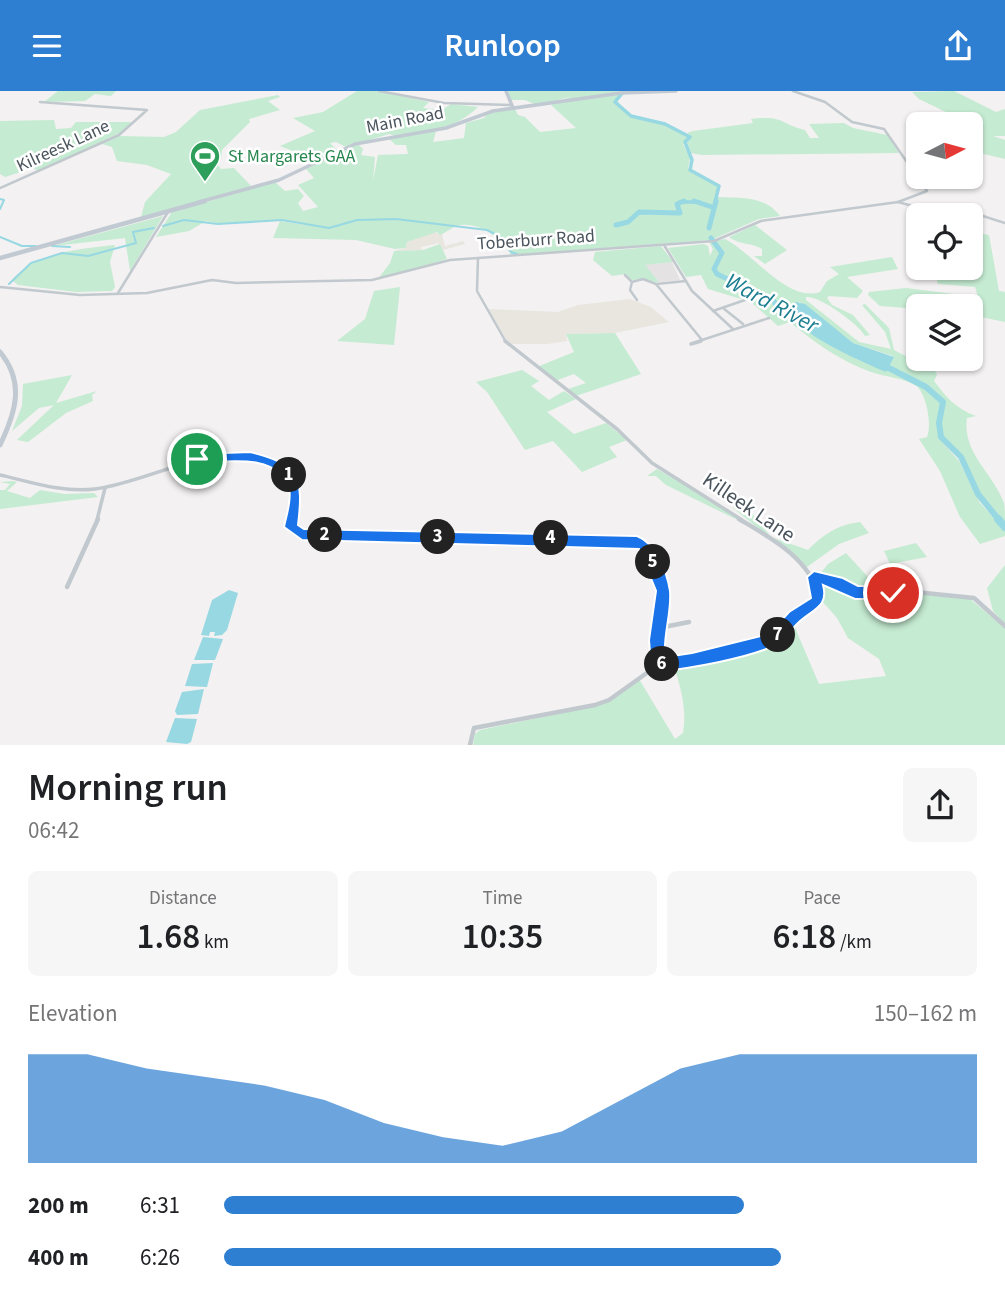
<!DOCTYPE html>
<meta charset="utf-8">
<style>
:root{--surface:#fff;--page:#f6f6f6;--text:#202124;--muted:#757577;--accent:#2e7ed1}
body{margin:0;font-family:"Source Sans 3",sans-serif;background:var(--page);color:var(--text);height:100vh;display:flex;flex-direction:column;font-size:26px;white-space:nowrap}
*{box-sizing:border-box;margin:0}
p{font-size:23px;color:var(--muted)}
.icon{flex:none;width:38px;height:38px;fill:none;stroke:currentColor;stroke-width:2;stroke-linecap:round;stroke-linejoin:round}
.map{position:relative;height:654px;overflow:hidden}
.side{display:flex;flex-direction:column;background:var(--surface);flex:1}
.side>*{flex:none}
.needle{width:46px;rotate:84deg}
.controls{position:absolute;left:906px;top:21px;display:grid;gap:14px}
.controls a{display:grid;place-items:center;width:77px;height:77px;border-radius:10px;background:var(--surface);box-shadow:0 2px 5px #0004;font-size:35px}
.pin{position:absolute;display:grid;place-items:center;width:60px;height:60px;color:#fff;margin:-30px;border:4px solid #fff;border-radius:50%;box-shadow:0 2px 7px #0007}
.km{position:absolute;width:35px;height:35px;margin:-18px;border-radius:50%;background:#222;color:#fff;font-size:19px;line-height:35px;text-align:center}
.round{display:grid;place-items:center;flex:none;width:74px;height:74px;border-radius:10px;background:var(--page)}
.headline{display:flex;align-items:center;justify-content:space-between;height:119px;padding:0 28px}
h1{font-size:38px;font-weight:600;line-height:52px}
.figures{display:grid;grid-template-columns:repeat(3,1fr);gap:10px;height:119px;padding:7px 28px}
.figures div{display:grid;align-content:center;border-radius:10px;background:var(--page);text-align:center}
.figures b{font-size:35px;font-weight:600}
.figures small{font-size:19px;font-weight:400}
.figures p{font-size:19px}
.chart{height:196px;padding:14px 28px}
.chart p{display:flex;justify-content:space-between}
.chart svg{width:100%;height:126px;margin-top:7px;fill:var(--accent);opacity:.7}
ul{padding:0 28px;list-style:none;font-size:23px}
li{display:grid;grid-template-columns:112px 84px 1fr;align-items:center;height:52px}
li i{height:18px;border-radius:9px;background:var(--accent)}
header{display:flex;justify-content:space-between;align-items:center;height:91px;padding:0 28px;background:var(--accent);color:#fff;font-size:32px;font-weight:600}
.map>svg:first-child{display:block}
.commercial{fill:#e9e6e0}
.education{fill:#e4e2e3}
.green{fill:#c5ebd2;fill-rule:evenodd}
.water{fill:#97d8e3}
.lines{fill:none;stroke-linecap:round;stroke-linejoin:round}
.stream{stroke:#97d8e3;stroke-width:2}
.river-far3{stroke:#97d8e3;stroke-width:3.5}
.river-far2{stroke:#97d8e3;stroke-width:5}
.river-far1{stroke:#97d8e3;stroke-width:6}
.river{stroke:#97d8e3;stroke-width:8}
.minor-far2{stroke:#c1c9ce;stroke-width:2.5}
.minor-far1{stroke:#c1c9ce;stroke-width:3.5}
.minor{stroke:#c1c9ce;stroke-width:4.5}
.secondary-far2{stroke:#c1cad2;stroke-width:3.5}
.secondary-far1{stroke:#c1cad2;stroke-width:4.5}
.secondary{stroke:#c1cad2;stroke-width:5}
.route{fill:#1a73e8;stroke:#fff;stroke-width:2}
.labels{text-anchor:middle;dominant-baseline:central;stroke-width:5;stroke-linejoin:round;paint-order:stroke}
.far-street-label{font-size:18px;fill:#4b555d;stroke:#fff}
.far-leisure-label{font-size:18px;fill:#27864d;stroke:#fff;text-anchor:start}
.street-label{font-size:21px;fill:#4b555d;stroke:#fff}
.water-label{font-size:23px;font-style:italic;fill:#1c7e90;stroke:#fff}
</style>
<header><svg class="icon" aria-label="menu" viewBox="0 0 24 24"><path d="M4 6h16M4 12h16M4 18h16"/></svg>Runloop<svg class="icon" aria-label="share" viewBox="0 0 24 24"><path d="M12 15V3M7 8l5-5 5 5M5 13v7h14v-7"/></svg></header>
<div class="map">
<svg width="1005" height="654" viewBox="0 0 1005 654">
<rect width="100%" height="100%" fill="#f3f1f1"/>
<g class="commercial">
<polygon points="433,141 442,143 445,155 463,150 465,153 443,159 439,152 421,156 422,159 394,160 406,157 407,151"/>
<polygon points="630,208 651,216 669,231 615,242 566,243 567,250 548,253 509,253 488,218 558,221 578,214"/>
</g>
<polygon class="education" points="672,171 680,189 659,191 644,174"/>
<g class="green">
<polygon points="58,0 116,0 111,5 95,3 85,10 44,11"/>
<path d="M357 0H377L429 11 423 17 442 19 451 13 478 16C451 41 430 39 395 45L389 43 346 56 336 51 330 52 339 61 318 70 280 55 315 40 293 27 323 21Z"/>
<path d="M508 0H624V3L616 9 633 27 662 32 690 45 687 42 693 40 753 32 751 28C785 24 779 33 805 39L810 47H819L809 33 844 32 853 37 887 44 899 62 702 64 691 62 687 50 683 53 690 67 688 77 717 93 718 106C740 107 766 105 780 125L759 128 711 149 511 164C502 148 481 131 460 134 454 135 447 141 440 144L437 141 407 151 406 157 395 158 356 149 273 147 280 130 326 137 286 129 221 133 206 130 189 140 156 146 172 121 275 91 285 100 298 98 304 105 298 112 303 120 318 116 298 94 314 87 306 78 329 67 340 68 344 65 336 64 358 53 363 58 361 64 375 66 373 90 378 64 408 63 406 54H396L389 48 436 40 433 51 464 47 466 32 484 27 488 22 515 18 518 24 525 26 540 41 576 37 551 14 570 6 537 14 525 9H510Z"/>
<polygon points="954,0 996,21 1005,18 1005,45 993,45 1005,49 1005,68 971,60 971,33 934,33 956,26 919,8 912,1"/>
<polygon points="278,4 280,6 268,10 280,19 249,28 250,31 222,59 221,68 215,70 221,78 234,77 252,96 141,126 145,111 171,83 147,74 117,70 112,56 102,53 119,45 164,46 176,41 200,19"/>
<polygon points="54,29 56,38 71,37 76,31 134,31 122,41 39,80 33,77 5,86 0,83 0,30"/>
<polygon points="163,125 130,180 125,147 53,155"/>
<path d="M755 134 787 159 765 173 754 165H762V158C750 151 739 154 729 146Z"/>
<polygon points="971,141 989,144 999,200 1005,201 1005,231 971,224 971,215 919,215 919,218 880,215 868,204 869,201 906,197 978,206 975,196 938,193 933,177 971,177"/>
<path d="M725 148C753 162 788 212 820 201L827 190 839 183 830 176 892 166 898 178 847 186 863 200 857 207 829 205 827 207 832 214 853 224 870 244 865 245C859 233 819 204 806 206V209L859 251 891 258 885 241 862 214 865 213 889 237 894 259 935 280 937 284 934 290C946 306 956 318 976 325L967 327C962 362 993 382 1004 412 1005 418 1005 427 1005 434L982 407 967 382 964 371 944 349 938 330V342L942 351 959 370 980 412 1005 439V445L980 453 960 426 940 380 919 348 927 346C932 334 927 307 918 296 905 287 886 286 871 281 840 270 814 251 790 231L778 235 751 211 708 198 701 184 686 186 668 157 704 153 708 155 710 165 713 158 709 151ZM800 211 853 252 893 265 886 280 842 260 788 223V218Z"/>
<polygon points="440,153 447,168 378,188 390,172 394,160 423,159"/>
<path d="M115 154 110 171 115 196 112 200 76 201 18 194 12 189C36 161 79 158 115 154Z"/>
<path d="M661 155 673 171 645 174 659 191C648 191 642 187 631 189L626 183 612 185 593 169 595 161Z"/>
<polygon points="400,196 394,254 337,250 365,228 374,200"/>
<polygon points="615,242 641,283 576,305 568,298 586,292 574,283 555,290 537,276 574,261 566,243"/>
<polygon points="522,279 539,290 531,295 549,309 564,300 576,308 547,321 574,343 606,332 627,349 609,356 617,366 582,381 553,350 525,359 487,301 476,291"/>
<polygon points="72,284 56,312 97,300 92,304 93,310 66,322 28,351 17,349 54,314 39,317 12,340 22,315 23,293"/>
<polygon points="657,378 729,419 750,435 666,394 656,385 647,385"/>
<polygon points="13,390 17,391 7,400 30,407 40,399 64,403 94,402 98,406 0,418 0,399 5,399 10,393 0,391"/>
<path d="M739 406 771 446 808 459C824 443 837 434 860 431L869 442 839 453 807 476 733 417Z"/>
<polygon points="916,452 927,466 890,473 884,460"/>
<polygon points="846,462 867,485 874,501 858,501 842,489 819,484 828,473"/>
<polygon points="1005,474 1005,533 993,520 987,497"/>
<path d="M826 491 859 504 908 502 970 508 1005 537V654H473L475 643 480 639 600 614 639 588 675 648 683 642C687 618 681 598 674 575 694 574 754 565 771 556 781 551 787 541 793 532L819 593 886 585 879 568 848 547 837 527 822 510 819 495Z"/>
</g>
<g class="water">
<path d="M796 211 805 213 853 252 894 266 886 281C865 272 792 241 788 218Z"/>
<polygon points="229,499 238,502 227,539 222,544 214,545 215,541 210,541 209,545 201,544 212,509"/>
<polygon points="203,546 223,548 215,569 194,569"/>
<polygon points="213,572 207,596 185,595 192,573"/>
<polygon points="204,598 198,623 177,624 175,620 182,601"/>
<polygon points="175,627 197,628 191,651 187,653 166,651"/>
</g>
<g class="lines">
<g class="stream">
<polyline points="0,108 4,109 0,118"/>
<polyline points="163,135 184,129 218,133 282,129 329,137 357,129 396,128 487,139 501,146 511,161 517,163"/>
<polyline points="0,146 22,155 36,155"/>
<polyline points="52,155 70,156"/>
<polyline points="9,193 31,172 62,162 88,165 136,152 133,141 154,137"/>
</g>
<g class="river-far3">
<polyline points="624,0 615,11 631,25 665,33 690,46 685,51 692,69 690,79 719,95 715,111"/>
<polyline points="680,111 700,111"/>
</g>
<g class="river-far2">
<polyline points="694,110 712,116"/>
<polyline points="616,134 628,131 639,121 680,122 677,113 684,110"/>
<polyline points="709,137 716,110"/>
<polyline points="711,147 722,162 714,178 717,183 774,210 778,219 796,222"/>
</g>
<polyline class="river-far1" points="883,274 926,296 943,311 939,332 941,346 961,366 978,403 999,429"/>
<polyline class="river" points="998,428 1005,436"/>
<g class="minor-far2">
<polyline points="379,0 444,12 511,14"/>
<polyline points="793,0 825,11 852,31 884,38 927,100 898,111"/>
<polyline points="0,97 119,44 147,19 40,11"/>
<polyline points="664,154 692,200 733,238"/>
<polyline points="478,167 477,200 506,251"/>
<polyline points="625,184 632,191"/>
<polyline points="686,190 656,193 702,249"/>
<polyline points="0,196 80,204 147,202 212,189 236,192 372,189 450,169 714,150 761,130 898,111 938,122 958,117 1005,132"/>
<polyline points="118,202 168,121"/>
<polyline points="637,209 630,199 632,191 643,188 656,193"/>
<polyline points="723,217 743,233"/>
<polyline points="713,220 745,209"/>
<polyline points="696,251 769,227"/>
</g>
<g class="minor-far1">
<polyline points="505,250 617,338 652,372 742,429"/>
<polyline points="691,253 701,250"/>
<path d="M0 384C31 391 62 402 95 398 153 390 205 352 265 370 296 379 297 402 292 429"/>
<polyline points="97,429 105,397"/>
</g>
<g class="minor">
<polyline points="292,428 291,436 296,442 628,449 644,454 662,495 659,534 664,536 689,531"/>
<polyline points="814,486 861,502 905,500 974,507 1005,535"/>
<polyline points="67,496 98,428"/>
<polyline points="658,574 656,549 660,535"/>
<path d="M470 654 474 637 595 614 609 609 658 574 762 554C771 549 815 512 819 505 809 467 771 447 739 428"/>
</g>
<g class="secondary-far2">
<polyline points="506,0 513,17"/>
<polyline points="199,111 279,89 355,53 446,37 493,20 621,2 676,0"/>
</g>
<polyline class="secondary-far1" points="0,167 205,110"/>
<path class="secondary" d="M0 261C25 291 16 321 0 354"/>
</g>
<path class="route" d="M250 361C299 373 304 386 298 434L304 438 637 445C656 452 667 481 670 500 672 521 663 544 665 566L692 562 769 543 789 521 811 507 807 486 814 480 843 487 858 495H893L900 502 893 508H855L823 494C829 516 813 518 799 531 791 538 785 550 776 554 746 568 691 577 658 581L651 574 649 549 656 500 639 458 302 449 284 436C286 425 292 409 289 398 278 361 227 371 197 372L191 368 197 363Z"/>
<defs>
<g id="stadium-pin" transform="scale(1.575)"><path d="M0 17L-7.5 6A9.5 9.5 0 1 1 7.5 6Z" fill="#2e9e5b" stroke="#fff"/><path d="M0-5a6.5 5 0 1 0 0 10a6.5 5 0 1 0 0-10ZM-3.5-1.8h7v3.6h-7Z" fill="#fff"/></g>
</defs>
<g fill-rule="evenodd">
<use href="#stadium-pin" x="205" y="65"/>
</g>
<g class="labels">
<g class="far-street-label">
<text transform="translate(405 29) rotate(-11)">Main Road</text>
<text transform="translate(63 55) rotate(-25)">Kilreesk Lane</text>
<text transform="translate(536 149) rotate(-4)">Toberburr Road</text>
</g>
<g class="far-leisure-label">
<text x="228" y="65">St Margarets GAA</text>
</g>
<g class="street-label">
<text transform="translate(749 416) rotate(34)">Killeek Lane</text>
</g>
<g class="water-label">
<text transform="translate(772 212) rotate(28)">Ward River</text>
</g>
</g>
</svg>
<div class="controls">
<a><svg class="needle" viewBox="-14 -14 28 28"><path d="M0-13l5 13h-10z" fill="#e53935"/><path d="M0 13l5-13h-10z" fill="#757577"/></svg></a>
<a><svg class="icon" aria-label="locate" viewBox="0 0 24 24"><circle cx="12" cy="12" r="6"/><path d="M12 2v4M12 18v4M2 12h4M18 12h4"/></svg></a>
<a><svg class="icon" aria-label="layers" viewBox="0 0 24 24"><path d="M12 4l9 5-9 5-9-5zM3 14l9 5 9-5"/></svg></a>
</div>
<div class="pin" style="left:197px;top:368px;background:#1e9e55"><svg class="icon" aria-label="arrive" viewBox="0 0 24 24"><path d="M6 21V4h12l-3 4 3 4H6"/></svg></div>
<div class="pin" style="left:893px;top:502px;background:#d93025"><svg class="icon" aria-label="check" viewBox="0 0 24 24"><path d="M5 12l5 5 9-10"/></svg></div>
<b class="km" style="left:289px;top:384px">1</b>
<b class="km" style="left:325px;top:444px">2</b>
<b class="km" style="left:438px;top:446px">3</b>
<b class="km" style="left:551px;top:447px">4</b>
<b class="km" style="left:653px;top:471px">5</b>
<b class="km" style="left:662px;top:573px">6</b>
<b class="km" style="left:778px;top:544px">7</b>
</div>
<section class="side">
<div class="headline"><div><h1>Morning run</h1><p>06:42</p></div><a class="round"><svg class="icon" aria-label="share" viewBox="0 0 24 24"><path d="M12 15V3M7 8l5-5 5 5M5 13v7h14v-7"/></svg></a></div>
<div class="figures">
<div><p>Distance</p><b>1.68<small> km</small></b></div>
<div><p>Time</p><b>10:35</b></div>
<div><p>Pace</p><b>6:18<small> /km</small></b></div>
</div>
<div class="chart"><p><span>Elevation</span>150–162 m</p>
<svg viewBox="0 0 160 44" preserveAspectRatio="none"><path d="M0 44V6L10 6L20 11L30 14L40 17L50 22L60 30L70 35L80 38L90 33L100 22L110 11L120 6L130 6L140 6L150 6L160 6V44z"/></svg>
</div>
<ul>
<li><b>200 m</b>6:31<i style="width:69%"></i></li>
<li><b>400 m</b>6:26<i style="width:74%"></i></li>
</ul>
</section>
